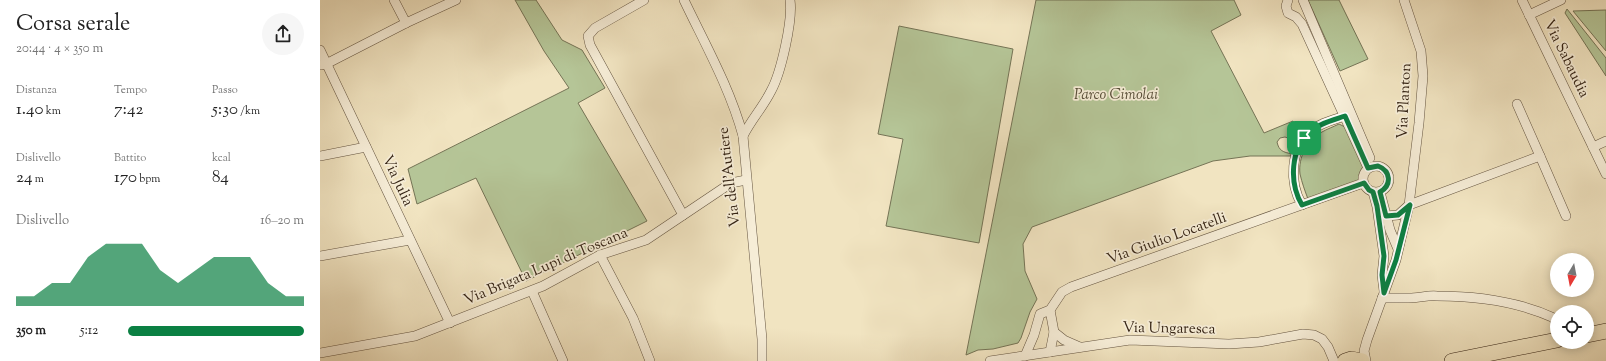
<!DOCTYPE html>
<html lang="it">
<meta charset="utf-8">
<style>
:root{--surface:#fff;--page:#f6f6f6;--text:#222;--muted:#767676;--accent:#0b8043}
body{margin:0;font-family:"Sorts Mill Goudy",serif;background:var(--page);color:var(--text);height:100vh;display:flex;flex-direction:column;font-size:15px;white-space:nowrap}
*{box-sizing:border-box;margin:0}
p{font-size:13px;color:var(--muted)}
.icon{flex:none;width:22px;height:22px;fill:none;stroke:currentColor;stroke-width:2;stroke-linecap:round;stroke-linejoin:round}
.map{position:relative;flex:1;overflow:hidden}
.panel{display:flex;flex-direction:column;background:var(--surface);width:320px}
.panel>*{flex:none}
.needle{width:26px;rotate:190deg}
.buttons{position:absolute;left:1230px;top:253px;display:grid;gap:8px}
.buttons a{display:grid;place-items:center;width:44px;height:44px;border-radius:50%;background:var(--surface);box-shadow:0 2px 10px #0003;font-size:20px}
.pin{position:absolute;display:grid;place-items:center;width:34px;height:34px;color:#fff;margin:-17px;border-radius:8px;box-shadow:0 2px 6px #0006}
.round{display:grid;place-items:center;flex:none;width:42px;height:42px;border-radius:21px;background:var(--page)}
.headline{display:flex;align-items:center;justify-content:space-between;height:68px;padding:0 16px}
h1{font-size:22px;font-weight:600;line-height:30px}
.metrics{display:grid;grid-template-columns:repeat(3,1fr);gap:6px;height:68px;padding:4px 16px}
.metrics div{display:grid;align-content:center}
.metrics b{font-size:17px;font-weight:600}
.metrics small{font-size:11px;font-weight:400}
.metrics p{font-size:11px}
.chart{height:112px;padding:8px 16px}
.chart p{display:flex;justify-content:space-between}
.chart svg{width:100%;height:72px;margin-top:4px;fill:var(--accent);opacity:.7}
ul{padding:0 16px;list-style:none;font-size:13px}
li{display:grid;grid-template-columns:64px 48px 1fr;align-items:center;height:30px}
li i{height:10px;border-radius:5px;background:var(--accent)}
main{display:flex;flex:1;min-height:0}
.map>svg:first-child{display:block}
.green{fill:#b5c597;stroke:#757456}
.lines{fill:none;stroke-linecap:round;stroke-linejoin:round}
.street-casing{stroke:#645440;stroke-width:10}
.primary-casing{stroke:#352415;stroke-width:16}
.street{stroke:#f6edd7;stroke-width:9}
.primary{stroke:#f1e4c1;stroke-width:15}
.route-casing{stroke:#fff;stroke-width:8}
.route{stroke:#0b8043;stroke-width:5}
.labels{text-anchor:middle;dominant-baseline:central;stroke-width:3.5;stroke-linejoin:round;paint-order:stroke}
.street-label{font-size:15px;fill:#352415;stroke:#f6edd7}
.park-label{font-size:15px;font-style:italic;fill:#554c36;stroke:#f6edd7}
</style>
<main>
<section class="panel">
<div class="headline"><div><h1>Corsa serale</h1><p>20:44 · 4 × 350 m</p></div><a class="round"><svg class="icon" aria-label="share" viewBox="0 0 24 24"><path d="M12 15V3M7 8l5-5 5 5M5 13v7h14v-7"/></svg></a></div>
<div class="metrics">
<div><p>Distanza</p><b>1.40<small> km</small></b></div>
<div><p>Tempo</p><b>7:42</b></div>
<div><p>Passo</p><b>5:30<small> /km</small></b></div>
</div>
<div class="metrics">
<div><p>Dislivello</p><b>24<small> m</small></b></div>
<div><p>Battito</p><b>170<small> bpm</small></b></div>
<div><p>kcal</p><b>84</b></div>
</div>
<div class="chart"><p><span>Dislivello</span>16–20 m</p>
<svg viewBox="0 0 160 44" preserveAspectRatio="none"><path d="M0 44V38L10 38L20 30L30 30L40 14L50 6L60 6L70 6L80 22L90 30L100 22L110 14L120 14L130 14L140 30L150 38L160 38V44z"/></svg>
</div>
<ul>
<li><b>350 m</b>5:12<i style="width:100%"></i></li>
</ul>
</section>
<div class="map">
<svg width="1286" height="361" viewBox="0 0 1286 361">
<rect width="100%" height="100%" fill="#f1e4c1"/>
<filter id="stains"><feTurbulence type="fractalNoise" baseFrequency=".005" numOctaves="4"/><feColorMatrix values="0 0 0 0 .2 0 0 0 0 .09 0 0 0 0 .02 0 0 0 .5 -.17"/></filter>
<radialGradient id="worn" r=".72"><stop offset=".6" stop-color="#630" stop-opacity="0"/><stop offset="1" stop-color="#630" stop-opacity=".3"/></radialGradient>
<g class="green">
<polygon points="195,0 216,0 242,40 262,50 285,88 258,103 327,221 206,281 156,178 97,204 88,169 249,88 224,51"/>
<path d="M716 0H914L921 15 891 31 944 133 973 121 977 131 973 140 965 137 960 138 957 142C959 151 963 152 972 154L971 156H930L893 161 712 227 703 244 705 271 717 299 710 312 701 338 698 343 673 349 658 350 646 355Z"/>
<polygon points="988,0 1019,0 1048,59 1020,71"/>
<polygon points="1247,9 1286,58 1286,76 1245,13"/>
<polygon points="1286,10 1286,51 1253,11"/>
<polygon points="579,26 693,49 659,243 566,226 583,139 558,134"/>
<path d="M1019 124 1025 127 1045 168 1041 172 1039 181 988 199C985 191 982 183 980 174 978 158 987 139 1002 132 1007 129 1013 127 1019 124Z"/>
</g>
<g class="lines">
<g class="street-casing">
<g id="street">
<polyline points="74,0 86,23"/>
<polyline points="324,0 275,28 268,36 270,45 363,215"/>
<path d="M364 0C385 44 410 88 423 136L442 339V361"/>
<polyline points="968,0 966,6 968,13 976,17 982,24 1048,168"/>
<polyline points="983,0 1050,158"/>
<polyline points="1202,0 1286,174"/>
<polyline points="1209,15 1241,0"/>
<polyline points="0,50 130,323"/>
<polyline points="1,65 6,64 86,23 136,0"/>
<polyline points="1197,104 1220,156"/>
<path d="M423 136C431 120 443 107 451 91 461 73 473 20 470 0"/>
<polyline points="1273,147 1286,141"/>
<polyline points="0,156 46,147"/>
<circle cx="1056" cy="179" r="13"/>
<polyline points="1053,192 1057,207 1064,256 1062,275 1064,291"/>
<polyline points="1060,192 1070,230 1078,249"/>
<path d="M982 205C969 183 970 148 991 131 1000 123 1013 120 1025 116"/>
<polyline points="1066,216 1078,215 1089,205 1220,156 1246,216"/>
<polyline points="280,255 313,318 330,361"/>
<polyline points="0,256 90,240"/>
<polyline points="212,291 243,361"/>
<path d="M1062 298C1071 298 1080 298 1089 298 1099 298 1108 295 1117 296 1157 296 1197 301 1234 318L1237 326"/>
<polyline points="730,310 742,292 751,287 1043,183"/>
<polyline points="730,352 734,332"/>
<polyline points="0,353 95,336 223,286 280,255 326,240 411,183 426,180"/>
<polyline points="705,356 714,335 720,314 730,310 734,332 744,340 760,347"/>
<polyline points="670,361 810,340 909,344 939,342 983,334 994,335 1002,339 1008,347 1014,361"/>
<polyline points="1046,361 1044,351 1047,340 1076,260 1089,205 1099,123 1103,76 1101,51 1084,0"/>
</g>
</g>
<g class="primary-casing">
<g id="primary">
<polyline points="1267,335 1286,331"/>
<polyline points="1025,361 1031,359 1042,361"/>
<polyline points="1132,361 1237,340"/>
</g>
</g>
<use href="#street" class="street"/>
<use href="#primary" class="primary"/>
</g>
<g class="lines">
<g class="route-casing">
<path id="route" d="M1025 116 1048 168 1058 166C1071 171 1072 185 1060 192L1066 216 1078 215 1090 205 1076 260 1064 293 1062 275 1064 256 1057 206 1053 192 1049 190 1044 183 982 205C969 183 970 148 991 131 1000 123 1013 120 1025 116Z"/>
</g>
<use href="#route" class="route"/>
</g>
<g class="labels">
<g class="street-label">
<text transform="translate(1246 59) rotate(64)">Via Sabaudia</text>
<text transform="translate(1085 101) rotate(-87)">Via Planton</text>
<text transform="translate(410 177) rotate(-97)">Via dell'Autiere</text>
<text transform="translate(77 181) rotate(65)">Via Julia</text>
<text transform="translate(847 239) rotate(-20)">Via Giulio Locatelli</text>
<text transform="translate(226 267) rotate(-23)">Via Brigata Lupi di Toscana</text>
<text transform="translate(849 329) rotate(1)">Via Ungaresca</text>
</g>
<g class="park-label">
<text x="796" y="95">Parco Cimolai</text>
</g>
</g>
<rect width="100%" height="100%" filter="url(#stains)"/>
<rect width="100%" height="100%" fill="url(#worn)"/>
</svg>
<div class="buttons">
<a><svg class="needle" viewBox="-14 -14 28 28"><path d="M0-13l5 13h-10z" fill="#e53935"/><path d="M0 13l5-13h-10z" fill="#767676"/></svg></a>
<a><svg class="icon" aria-label="locate" viewBox="0 0 24 24"><circle cx="12" cy="12" r="6"/><path d="M12 2v4M12 18v4M2 12h4M18 12h4"/></svg></a>
</div>
<div class="pin" style="left:984px;top:138px;background:#1e9e55"><svg class="icon" aria-label="arrive" viewBox="0 0 24 24"><path d="M6 21V4h12l-3 4 3 4H6"/></svg></div>
</div>
</main>
